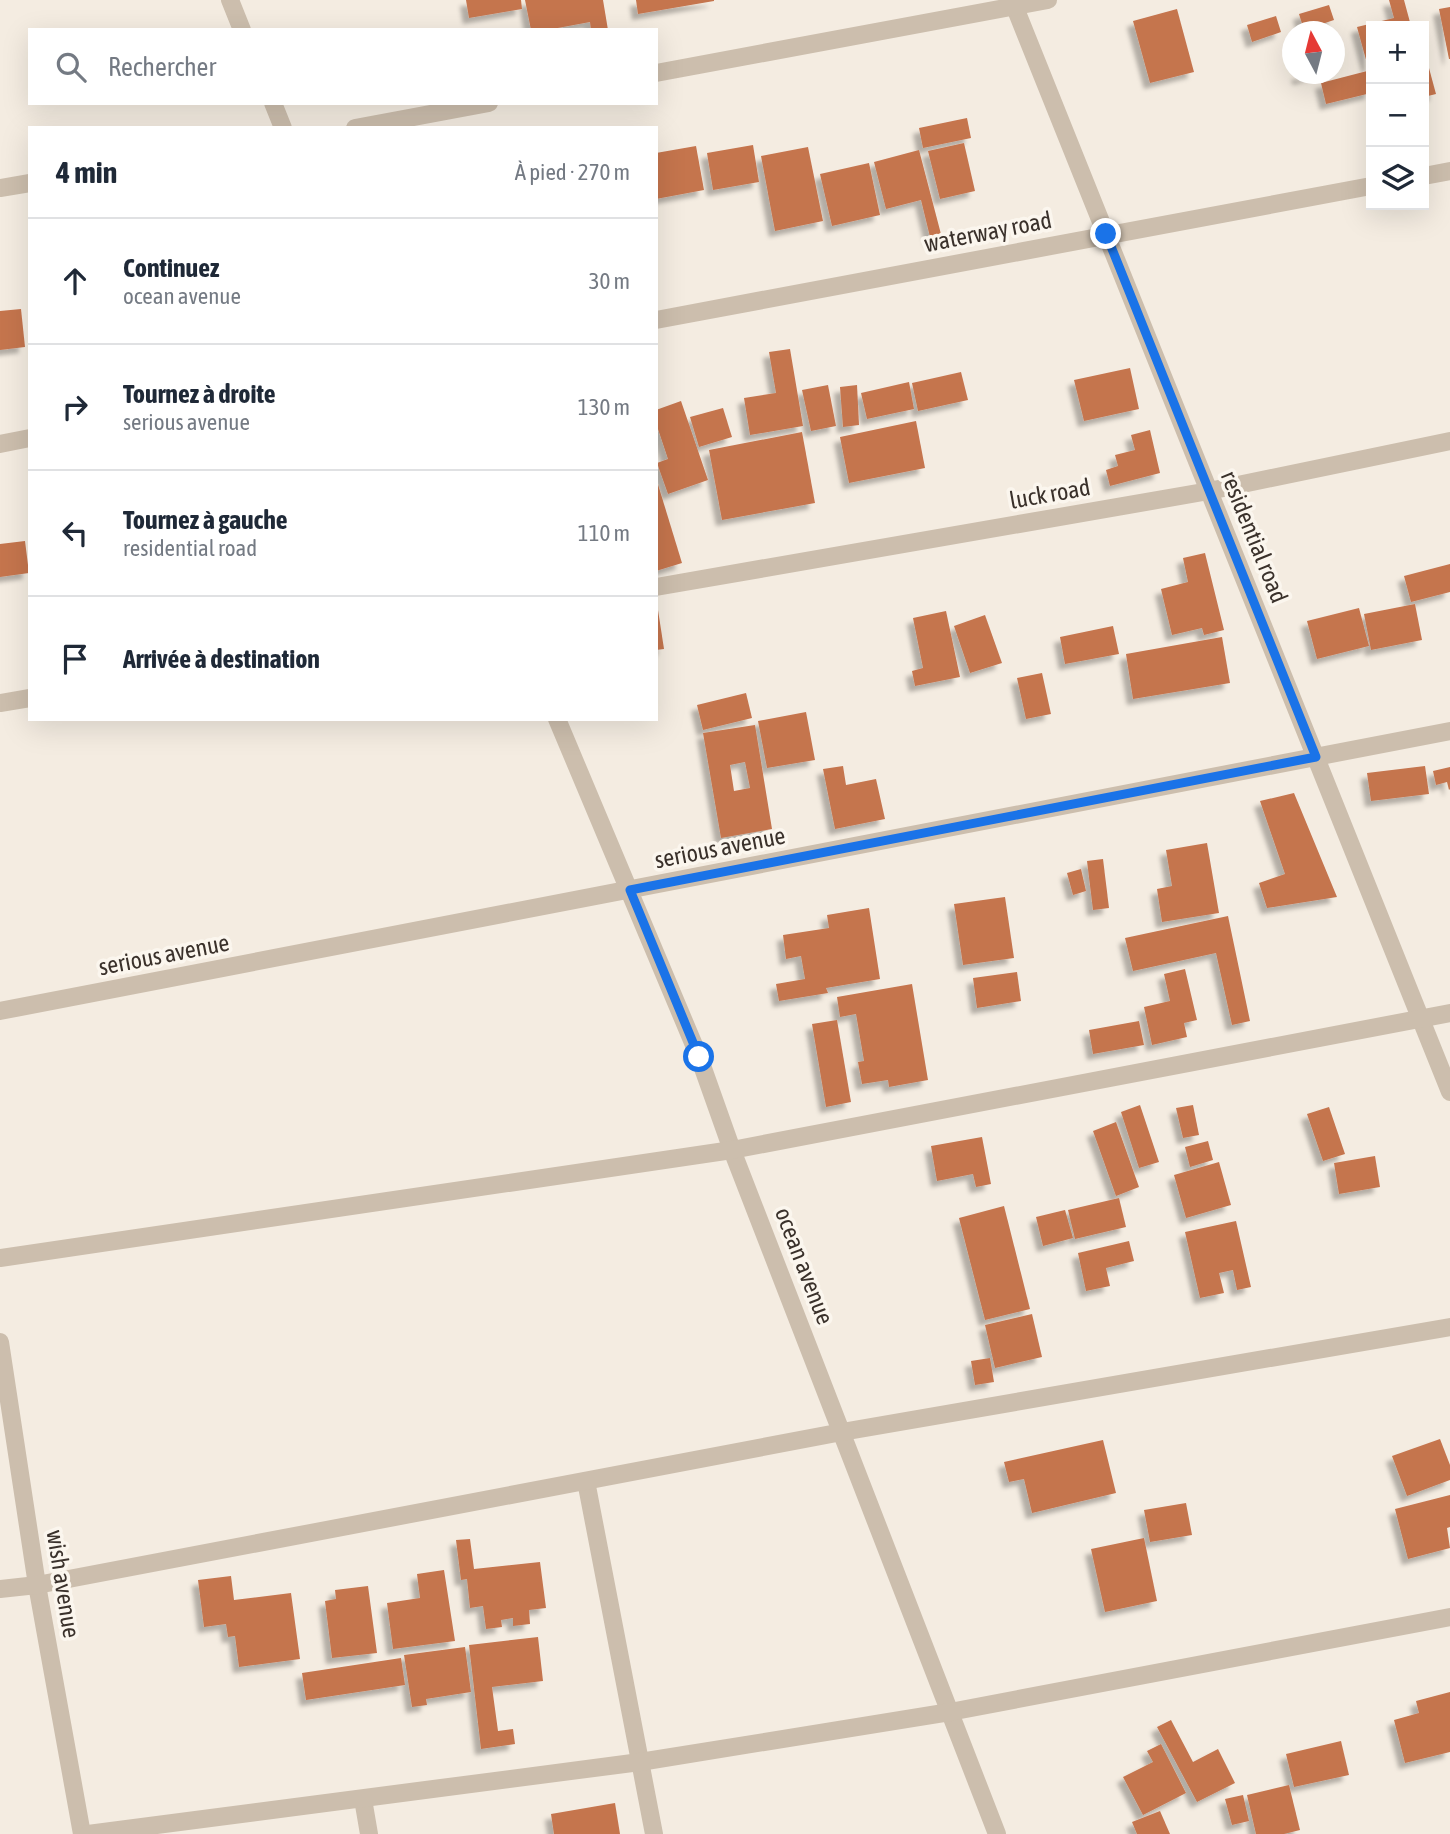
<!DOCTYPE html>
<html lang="fr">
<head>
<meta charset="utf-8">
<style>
	body { margin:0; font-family:"Asap Condensed",sans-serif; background:#f2f2f3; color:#1f2937 }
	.controls { position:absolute; right:21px; top:21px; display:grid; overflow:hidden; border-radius:0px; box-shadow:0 7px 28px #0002 }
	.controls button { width:63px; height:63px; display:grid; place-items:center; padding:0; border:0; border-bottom:2px solid #e0e1e3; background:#fff; color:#1f2937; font:35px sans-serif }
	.compass { position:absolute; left:1282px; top:21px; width:63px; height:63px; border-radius:50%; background:#fff; box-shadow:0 7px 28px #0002; rotate:353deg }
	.stop { position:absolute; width:21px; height:21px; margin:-16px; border:5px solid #1a73e8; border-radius:50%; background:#fff }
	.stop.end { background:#1a73e8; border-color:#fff; box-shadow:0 2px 7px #0008 }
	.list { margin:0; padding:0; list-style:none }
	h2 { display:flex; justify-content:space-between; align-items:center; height:91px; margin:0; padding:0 28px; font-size:30px }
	h2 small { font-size:23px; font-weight:400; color:#747a83 }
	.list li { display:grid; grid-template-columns:46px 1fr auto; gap:21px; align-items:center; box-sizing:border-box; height:126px; padding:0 28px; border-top:2px solid #e0e1e3 }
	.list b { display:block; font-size:26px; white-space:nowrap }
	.list p { margin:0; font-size:23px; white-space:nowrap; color:#747a83 }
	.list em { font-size:23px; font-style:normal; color:#747a83 }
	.icon { flex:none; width:38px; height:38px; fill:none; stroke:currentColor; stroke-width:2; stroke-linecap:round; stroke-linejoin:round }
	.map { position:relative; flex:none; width:1450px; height:1834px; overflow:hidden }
	.search { position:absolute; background:#fff; box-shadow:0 7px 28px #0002; left:28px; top:28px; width:630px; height:77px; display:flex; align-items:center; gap:18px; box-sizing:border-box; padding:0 24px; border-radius:0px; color:#747a83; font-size:26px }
	.panel { position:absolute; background:#fff; box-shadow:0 7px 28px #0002; left:28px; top:126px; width:630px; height:595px; border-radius:0px }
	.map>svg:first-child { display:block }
	.building { fill:#c5744e; fill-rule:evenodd; filter:url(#shadow) }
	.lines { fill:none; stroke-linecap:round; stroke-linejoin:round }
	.minor { stroke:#ccbead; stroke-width:18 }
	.route { stroke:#1a73e8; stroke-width:9 }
	.labels { text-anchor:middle; stroke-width:7; stroke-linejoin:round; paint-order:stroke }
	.street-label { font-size:24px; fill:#3a312b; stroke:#fbf6ee }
</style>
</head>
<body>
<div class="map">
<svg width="1450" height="1834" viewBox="0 0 1450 1834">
	<defs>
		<filter id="shadow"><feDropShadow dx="-6" dy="6" stdDeviation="2" flood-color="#0004"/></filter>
	</defs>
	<rect width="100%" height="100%" fill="#f4ece1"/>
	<!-- building -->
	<g class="building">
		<polygon points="466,0 521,0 522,9 469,18"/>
		<polygon points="525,0 603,0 608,30 591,30 590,22 547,30 531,30"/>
		<polygon points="636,0 714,0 714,1 638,14"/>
		<polygon points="1389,0 1404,0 1411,26 1371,26 1371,66 1368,67 1357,27 1394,18"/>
		<polygon points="1329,5 1334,20 1304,30 1299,14"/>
		<polygon points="1450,7 1450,59 1449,59 1439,9"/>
		<polygon points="1177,9 1194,72 1150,83 1133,21"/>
		<polygon points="1276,16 1281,32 1252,42 1247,25"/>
		<polygon points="1424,57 1426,57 1436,94 1424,97"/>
		<polygon points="1371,70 1371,93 1326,104 1321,83"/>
		<polygon points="1297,74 1315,74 1299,79"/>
		<polygon points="967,118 971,138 923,148 919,128"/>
		<polygon points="964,143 975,191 940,199 928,151"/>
		<polygon points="753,145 759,182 713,190 707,153"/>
		<polygon points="696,146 704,190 656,199 656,153"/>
		<polygon points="808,147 823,221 775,231 761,156"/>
		<polygon points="919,150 942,238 931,241 921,200 886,209 874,162"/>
		<polygon points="869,163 880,215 832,226 820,174"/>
		<polygon points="21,309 25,347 0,350 0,311"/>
		<polygon points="790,349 803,426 750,435 744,398 776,393 769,352"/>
		<polygon points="1130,368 1139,409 1084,421 1074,380"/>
		<polygon points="961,372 968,400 918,411 912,383"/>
		<polygon points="909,382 914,409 867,419 861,393"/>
		<polygon points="828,385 836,426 811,431 802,390"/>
		<polygon points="857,385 859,425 843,427 840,387"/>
		<polygon points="681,401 708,480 668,494 657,463 668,459 656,423 656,410"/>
		<polygon points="723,408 732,437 699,447 690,417"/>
		<polygon points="916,421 925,468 849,483 840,437"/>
		<polygon points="1150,430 1160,473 1110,486 1106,470 1118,466 1115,455 1135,450 1131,435"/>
		<polygon points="802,432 815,503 722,520 709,450"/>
		<polygon points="656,478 682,563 656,571"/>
		<polygon points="25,541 29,573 0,577 0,544"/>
		<polygon points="1205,553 1224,630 1204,635 1202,628 1172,635 1161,589 1188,582 1183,558"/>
		<polygon points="1450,564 1450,592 1411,602 1404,576"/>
		<polygon points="1415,604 1422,640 1371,650 1364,614"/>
		<polygon points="1359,608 1369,646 1317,659 1307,621"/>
		<polygon points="658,610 664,649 656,650 656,611"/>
		<polygon points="946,611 960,677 915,686 912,671 923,668 913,618"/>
		<polygon points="985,615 1002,663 970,673 954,626"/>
		<polygon points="1113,626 1119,654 1065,664 1060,637"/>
		<polygon points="1222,637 1230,683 1133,699 1126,654"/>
		<polygon points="1042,673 1051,714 1026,719 1017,678"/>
		<polygon points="746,693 752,718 703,730 697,705"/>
		<polygon points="806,712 815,760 767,768 758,721"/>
		<path d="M755,725L772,829L721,838L703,733ZM745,762L750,788L734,791L730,765Z"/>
		<polygon points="843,766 846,785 876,779 885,819 835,829 823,769"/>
		<polygon points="1425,766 1429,794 1371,801 1367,773"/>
		<polygon points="1450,767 1450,789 1449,790 1447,782 1436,785 1433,771"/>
		<polygon points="1294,793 1337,897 1267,908 1259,883 1285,874 1260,801"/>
		<polygon points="1207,843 1219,913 1162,922 1157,889 1172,886 1166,850"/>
		<polygon points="1103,859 1109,908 1093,910 1087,861"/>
		<polygon points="1081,869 1086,891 1073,895 1067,873"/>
		<polygon points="1005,897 1014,958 963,965 954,904"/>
		<polygon points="869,908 880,979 826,988 828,993 779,1001 776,984 805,979 801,956 786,959 783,935 829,928 827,915"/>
		<polygon points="1228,916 1250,1021 1232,1025 1216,953 1133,971 1125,938"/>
		<polygon points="1185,969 1197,1020 1184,1023 1187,1037 1152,1045 1144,1007 1170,1001 1164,974"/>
		<polygon points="1017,972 1021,1001 977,1008 973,978"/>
		<polygon points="912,984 928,1080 889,1087 888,1080 862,1084 858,1062 864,1061 856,1014 840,1017 837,997"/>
		<polygon points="837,1020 851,1102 826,1107 812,1024"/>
		<polygon points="1139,1021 1144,1045 1093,1054 1089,1030"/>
		<polygon points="1140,1105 1159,1162 1139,1168 1121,1112"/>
		<polygon points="1193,1105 1199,1135 1183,1138 1176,1108"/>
		<polygon points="1329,1107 1345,1154 1323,1161 1307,1114"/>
		<polygon points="1116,1122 1139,1187 1116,1196 1093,1131"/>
		<polygon points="982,1137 991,1184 976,1187 973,1174 937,1181 931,1146"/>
		<polygon points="1208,1141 1213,1160 1190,1167 1185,1147"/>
		<polygon points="1375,1156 1380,1187 1339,1194 1334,1163"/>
		<polygon points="1219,1162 1231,1205 1186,1218 1174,1175"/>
		<polygon points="1119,1198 1126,1227 1075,1239 1068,1210"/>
		<polygon points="1004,1206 1030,1309 985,1320 959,1218"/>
		<polygon points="1065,1210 1073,1238 1043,1246 1036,1217"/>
		<polygon points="1236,1221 1251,1287 1237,1290 1233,1270 1219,1273 1224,1293 1200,1298 1185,1232"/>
		<polygon points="1129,1241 1134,1261 1106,1268 1110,1286 1086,1291 1078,1253"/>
		<polygon points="1032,1314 1042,1357 995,1368 985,1325"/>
		<polygon points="990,1358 994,1382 975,1385 971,1361"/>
		<polygon points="1440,1439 1450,1465 1450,1480 1407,1496 1392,1456"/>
		<polygon points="1103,1440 1116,1493 1032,1513 1024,1479 1009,1482 1004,1462"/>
		<polygon points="1450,1495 1450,1527 1447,1528 1450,1548 1408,1559 1395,1509"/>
		<polygon points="1186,1503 1192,1535 1150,1542 1144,1510"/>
		<polygon points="1144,1538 1157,1601 1105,1612 1091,1549"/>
		<polygon points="470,1539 474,1569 540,1562 546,1608 529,1610 530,1624 513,1626 513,1618 501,1620 502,1627 486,1629 483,1606 470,1608 467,1579 461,1580 456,1540"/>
		<polygon points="444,1570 455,1641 393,1649 387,1603 420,1598 417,1574"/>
		<polygon points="231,1576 234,1600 291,1593 300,1659 239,1667 235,1636 228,1637 226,1624 204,1627 198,1580"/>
		<polygon points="368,1586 377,1653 332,1658 325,1601 336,1599 335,1590"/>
		<polygon points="538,1637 543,1681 492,1687 498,1731 513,1729 515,1744 481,1749 469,1645"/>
		<polygon points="465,1647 471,1692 426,1699 427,1705 412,1707 404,1655"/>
		<polygon points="401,1658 405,1685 306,1700 302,1673"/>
		<polygon points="1450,1692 1450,1752 1405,1763 1394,1720 1419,1713 1416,1701"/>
		<polygon points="1171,1720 1193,1762 1218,1749 1235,1783 1197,1802 1157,1727"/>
		<polygon points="1341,1741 1349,1775 1294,1787 1286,1754"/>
		<polygon points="1161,1744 1186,1793 1143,1815 1123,1777 1153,1762 1147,1751"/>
		<polygon points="1289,1785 1300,1830 1284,1834 1256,1834 1247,1795"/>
		<polygon points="1243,1795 1249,1821 1232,1825 1225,1799"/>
		<polygon points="615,1803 620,1834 554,1834 551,1814"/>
		<polygon points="1160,1811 1170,1834 1137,1834 1132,1822"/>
	</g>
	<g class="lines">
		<!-- minor -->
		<g class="minor">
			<polyline points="230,0 242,30"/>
			<polyline points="1012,0 1450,1092"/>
			<polyline points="656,73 1048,0"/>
			<polyline points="273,103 283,128"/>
			<polyline points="355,128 489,103"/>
			<polyline points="1424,176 1450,171"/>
			<polyline points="0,188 30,183"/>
			<polyline points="656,320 1371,186"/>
			<polyline points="0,444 30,438"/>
			<polyline points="656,587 1209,491 1450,441"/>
			<polyline points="0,703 30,698"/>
			<polyline points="557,719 699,1057 732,1150 997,1834"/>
			<polyline points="0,1011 1450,731"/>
			<polyline points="0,1258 732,1150 1450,1013"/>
			<polyline points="0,1342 37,1585 82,1834"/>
			<polyline points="586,1481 654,1834"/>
			<polyline points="0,1589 37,1585 842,1432 1450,1327"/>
			<polyline points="363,1799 369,1834"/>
			<polyline points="88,1834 640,1762 950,1712 1450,1617"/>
		</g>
	</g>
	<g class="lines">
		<!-- route -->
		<polyline class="route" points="699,1057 630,890 1316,757 1106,234"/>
	</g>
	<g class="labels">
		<!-- street labels -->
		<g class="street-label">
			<text transform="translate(988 232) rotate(-11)" y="8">waterway road</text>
			<text transform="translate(1050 494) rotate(-10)" y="8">luck road</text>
			<text transform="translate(1254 537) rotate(68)" y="8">residential road</text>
			<text transform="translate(720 848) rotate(-11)" y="8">serious avenue</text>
			<text transform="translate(164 955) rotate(-11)" y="8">serious avenue</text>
			<text transform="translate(804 1266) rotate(69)" y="8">ocean avenue</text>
			<text transform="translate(63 1584) rotate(81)" y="8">wish avenue</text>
		</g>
	</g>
</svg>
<div class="controls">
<button>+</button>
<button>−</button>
<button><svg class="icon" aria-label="layers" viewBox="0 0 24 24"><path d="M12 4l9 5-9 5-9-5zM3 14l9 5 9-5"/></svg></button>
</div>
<svg class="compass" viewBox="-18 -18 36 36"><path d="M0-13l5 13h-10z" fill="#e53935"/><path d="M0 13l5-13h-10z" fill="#747a83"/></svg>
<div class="stop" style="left:699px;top:1057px"></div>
<div class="stop end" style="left:1106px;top:234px"></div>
<div class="search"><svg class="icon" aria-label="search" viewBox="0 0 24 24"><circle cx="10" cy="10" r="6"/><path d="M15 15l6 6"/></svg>Rechercher</div>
<section class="panel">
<h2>4 min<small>À pied · 270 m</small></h2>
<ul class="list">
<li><svg class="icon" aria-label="ahead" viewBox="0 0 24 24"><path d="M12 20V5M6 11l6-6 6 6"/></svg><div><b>Continuez</b><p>ocean avenue</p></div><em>30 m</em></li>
<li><svg class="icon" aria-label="right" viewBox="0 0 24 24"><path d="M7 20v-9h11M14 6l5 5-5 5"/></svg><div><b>Tournez à droite</b><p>serious avenue</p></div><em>130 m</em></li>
<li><svg class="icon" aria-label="left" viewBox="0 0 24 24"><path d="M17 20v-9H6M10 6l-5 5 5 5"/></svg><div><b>Tournez à gauche</b><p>residential road</p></div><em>110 m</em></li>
<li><svg class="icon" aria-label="arrive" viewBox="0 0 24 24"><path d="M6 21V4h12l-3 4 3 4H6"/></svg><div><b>Arrivée à destination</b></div></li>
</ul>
</section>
</div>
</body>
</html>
